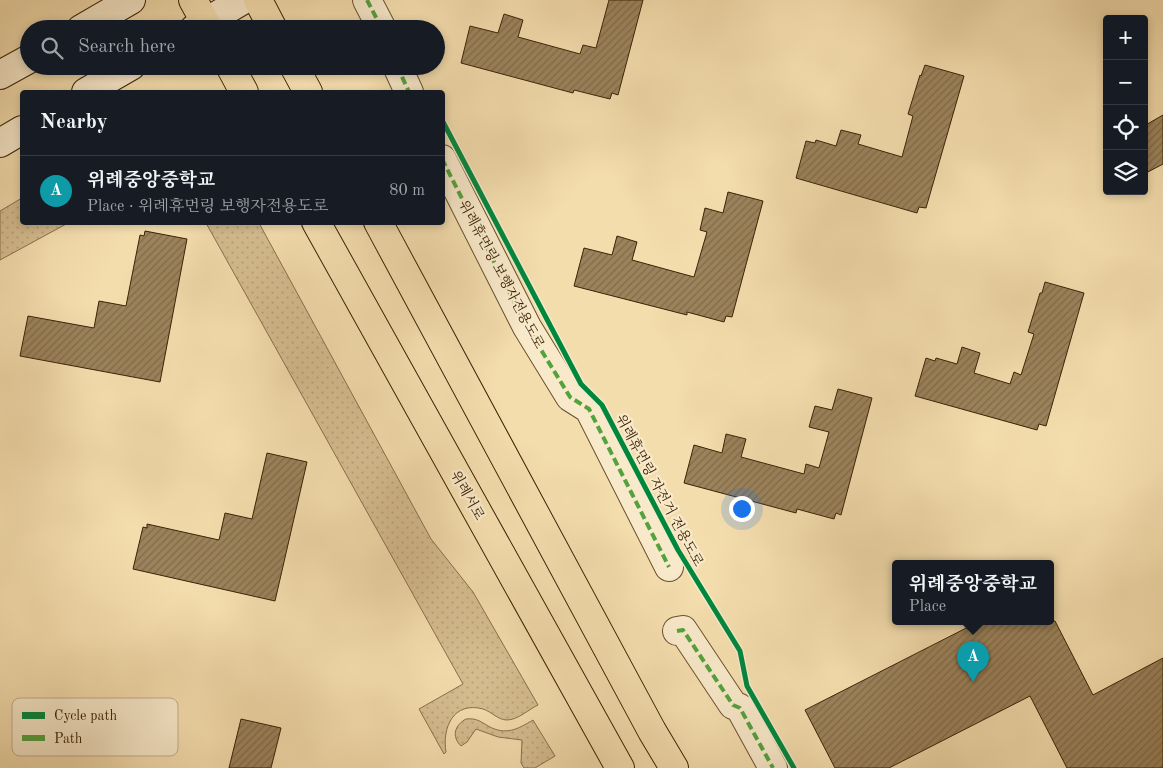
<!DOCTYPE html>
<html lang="en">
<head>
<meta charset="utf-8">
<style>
	body { margin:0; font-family:"Old Standard TT","Noto Serif KR",serif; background:#20242c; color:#f1f3f6 }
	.controls { position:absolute; right:15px; top:15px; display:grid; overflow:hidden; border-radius:5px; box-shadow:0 2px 8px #0003 }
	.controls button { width:45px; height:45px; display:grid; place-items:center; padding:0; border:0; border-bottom:1px solid #363941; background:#171b24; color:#f1f3f6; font:25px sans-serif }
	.you { position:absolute; left:741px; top:508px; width:18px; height:18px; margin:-12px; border:4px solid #fff; border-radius:50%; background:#1a73e8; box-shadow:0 0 0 8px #1a73e833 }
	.badge { display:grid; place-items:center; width:32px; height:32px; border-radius:50%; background:#b45309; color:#fff; font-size:16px; font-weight:700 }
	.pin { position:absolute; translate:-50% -41px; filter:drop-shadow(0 1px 2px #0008) }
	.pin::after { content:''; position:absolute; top:26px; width:18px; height:15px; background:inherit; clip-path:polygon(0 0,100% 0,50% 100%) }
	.popup { position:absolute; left:892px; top:560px; width:162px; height:65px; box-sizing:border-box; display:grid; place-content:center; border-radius:5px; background:#171b24; filter:drop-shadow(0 1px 4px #0005); font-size:16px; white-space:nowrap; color:#9ea1a6 }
	.popup b { font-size:19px; color:#f1f3f6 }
	.popup::after { content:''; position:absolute; left:50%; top:100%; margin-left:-10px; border:10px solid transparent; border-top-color:#171b24 }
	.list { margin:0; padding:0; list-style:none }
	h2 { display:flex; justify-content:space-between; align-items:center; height:65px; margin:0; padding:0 20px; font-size:21px }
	h2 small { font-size:16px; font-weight:400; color:#9ea1a6 }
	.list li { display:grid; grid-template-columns:32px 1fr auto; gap:15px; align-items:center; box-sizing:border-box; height:70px; padding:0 20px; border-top:1px solid #363941 }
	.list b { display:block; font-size:19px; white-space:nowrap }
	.list p { margin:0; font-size:16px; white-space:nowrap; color:#9ea1a6 }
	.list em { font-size:16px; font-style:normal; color:#9ea1a6 }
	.icon { flex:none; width:28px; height:28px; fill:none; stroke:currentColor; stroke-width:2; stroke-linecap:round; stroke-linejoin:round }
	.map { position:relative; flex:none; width:1163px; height:768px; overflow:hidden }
	.search { position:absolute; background:#171b24; box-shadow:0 2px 8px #0003; left:20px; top:20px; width:425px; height:55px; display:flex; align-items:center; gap:12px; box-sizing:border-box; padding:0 18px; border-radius:28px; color:#9ea1a6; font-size:19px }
	.panel { position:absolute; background:#171b24; box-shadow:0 2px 8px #0003; left:20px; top:90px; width:425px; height:135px; border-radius:5px }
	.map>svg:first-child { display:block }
	.grass { fill:url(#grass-dots); stroke:#88704a }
	.building { fill:url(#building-hatch); stroke:#3b2205 }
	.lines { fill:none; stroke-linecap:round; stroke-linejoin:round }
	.street-casing { stroke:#69512f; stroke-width:30 }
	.secondary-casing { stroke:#3b2205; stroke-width:30 }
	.primary-casing { stroke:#3b2205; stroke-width:30 }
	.street { stroke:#f8e9ca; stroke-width:28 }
	.secondary { stroke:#f8e9ca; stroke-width:28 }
	.primary { stroke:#f4ddad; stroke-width:28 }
	.quiet { stroke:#54a23d; stroke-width:4; stroke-dasharray:8 4; stroke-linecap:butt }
	.cycleway-casing { stroke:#f8e9ca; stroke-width:8 }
	.cycleway { stroke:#00873e; stroke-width:5 }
	.labels { text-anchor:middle; stroke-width:4.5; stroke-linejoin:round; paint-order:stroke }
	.street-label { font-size:14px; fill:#3b2205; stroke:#f8e9ca }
	.key { fill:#f8e9ca; stroke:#bfad8f; stroke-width:1 }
	.key-label { font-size:14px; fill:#3b2205 }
</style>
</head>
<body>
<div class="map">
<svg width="1163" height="768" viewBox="0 0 1163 768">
	<defs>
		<pattern id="grass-dots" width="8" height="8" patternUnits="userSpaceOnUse" patternTransform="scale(1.25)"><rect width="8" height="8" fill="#d5bd90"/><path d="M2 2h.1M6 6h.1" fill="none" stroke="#b8a27b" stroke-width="1.8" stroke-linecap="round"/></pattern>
		<pattern id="building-hatch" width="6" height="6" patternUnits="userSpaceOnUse" patternTransform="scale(1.25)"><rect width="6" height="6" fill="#9b835c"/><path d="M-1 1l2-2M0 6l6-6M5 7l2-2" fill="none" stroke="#806b4a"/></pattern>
	</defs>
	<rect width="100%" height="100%" fill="#f4ddad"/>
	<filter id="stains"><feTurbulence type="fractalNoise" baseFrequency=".004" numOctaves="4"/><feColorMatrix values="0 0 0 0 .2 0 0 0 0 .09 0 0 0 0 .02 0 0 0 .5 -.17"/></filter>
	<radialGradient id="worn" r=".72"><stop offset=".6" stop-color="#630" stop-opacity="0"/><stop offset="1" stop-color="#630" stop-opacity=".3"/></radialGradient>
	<!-- grass -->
	<g class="grass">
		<polygon points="22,198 22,222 68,223 0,260 0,211"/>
		<path d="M206,223H259L431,539L473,592L538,705C529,709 518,720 507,720C498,720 492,712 483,709C453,701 442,728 446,752L444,754L419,709L463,684Z"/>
		<path d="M466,719C476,718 480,721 488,726C506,736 518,729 533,720L555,756L535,768H524L521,763L522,740L498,737L476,729L467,742L461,746C451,736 455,725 466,719Z"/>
	</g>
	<!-- building -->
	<g class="building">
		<polygon points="609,0 643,0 618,95 612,93 610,99 574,90 573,93 461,63 470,26 498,33 504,14 523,20 518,37 580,54 583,45 596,48"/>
		<polygon points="925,65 964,76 926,208 919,207 917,213 796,178 806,141 815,143 816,140 836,146 841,130 861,135 858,144 902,157 913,116 908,114 920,75 921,76"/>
		<polygon points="1163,115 1163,164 1144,174 1144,126"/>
		<polygon points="728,192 763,201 732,317 726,316 724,322 687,312 687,315 574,286 584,248 612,255 617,236 637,242 632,260 694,277 707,232 700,230 705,208 723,213"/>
		<polygon points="145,231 187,239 160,382 20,356 28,316 94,328 99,301 126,306 140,235 144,236"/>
		<polygon points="1045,282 1084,293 1046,426 1039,424 1037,430 915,396 926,358 935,361 936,358 957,364 962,347 980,353 974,373 1010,384 1014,372 1021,375 1034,334 1028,332 1040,293 1042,293"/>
		<polygon points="838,389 872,398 841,515 836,513 834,519 797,509 796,513 684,483 694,445 722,453 726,434 746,439 741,457 804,474 806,464 819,468 829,432 809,427 815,406 832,410"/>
		<polygon points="267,453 307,462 275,601 133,569 143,527 147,528 147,524 219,540 225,513 252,519"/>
		<polygon points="980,621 1055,621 1093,695 1163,658 1163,768 1067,768 1030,696 889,768 835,768 805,710"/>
		<polygon points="241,719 281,728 271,768 229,768"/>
	</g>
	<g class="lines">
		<!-- street casing -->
		<g class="street-casing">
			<g id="street">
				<polyline points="367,0 382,29"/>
				<polyline points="397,66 409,92"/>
				<polyline points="442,159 527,327 570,397 589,409 669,567"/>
				<polyline points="677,631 683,630 733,705 740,708 773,768"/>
			</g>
		</g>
		<!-- secondary casing -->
		<g class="secondary-casing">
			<g id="secondary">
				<polyline points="81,29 131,0"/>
				<polyline points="194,29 243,0"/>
				<polyline points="0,75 29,59"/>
				<polyline points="86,92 131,66"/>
				<polyline points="0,143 22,130"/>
			</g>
		</g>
		<!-- primary casing -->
		<g class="primary-casing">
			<g id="primary">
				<polyline points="193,0 209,29"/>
				<polyline points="258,0 273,29"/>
				<polyline points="230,66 244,92"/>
				<polyline points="294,66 308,92"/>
				<polyline points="316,222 620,768"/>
				<polyline points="378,222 652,731 674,768"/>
			</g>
		</g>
		<!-- street -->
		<use href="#street" class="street"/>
		<!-- secondary -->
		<use href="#secondary" class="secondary"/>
		<!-- primary -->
		<use href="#primary" class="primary"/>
		<!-- quiet -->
		<g class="quiet">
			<polyline points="367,0 382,29"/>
			<polyline points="397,66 409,92"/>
			<polyline points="442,159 527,327 570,397 589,409 669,567"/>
			<polyline points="677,631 683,630 733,705 740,708 773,768"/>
		</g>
		<!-- cycleway casing -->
		<g class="cycleway-casing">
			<polyline id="cycleway" points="442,120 581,384 602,405 678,550 740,651 747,686 794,768"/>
		</g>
		<!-- cycleway -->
		<use href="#cycleway" class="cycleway"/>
	</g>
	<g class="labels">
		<!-- street labels -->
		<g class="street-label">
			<text transform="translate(502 274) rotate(62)" y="5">위례휴먼링 보행자전용도로</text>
			<text transform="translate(660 490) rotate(62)" y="5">위례휴먼링 자전거 전용도로</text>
			<text transform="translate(468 495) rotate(61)" y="5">위례서로</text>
		</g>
	</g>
	<!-- legend -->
	<rect x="12" y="698" width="166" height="58" rx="8" class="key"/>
	<rect x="22" y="712" width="23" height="7" fill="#00873e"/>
	<rect x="22" y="735" width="23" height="6" fill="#54a23d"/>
	<g class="key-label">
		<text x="54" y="720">Cycle path</text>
		<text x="54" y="743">Path</text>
	</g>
	<rect width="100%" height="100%" filter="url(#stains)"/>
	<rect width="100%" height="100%" fill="url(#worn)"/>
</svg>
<div class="controls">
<button>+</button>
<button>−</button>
<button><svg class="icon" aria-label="locate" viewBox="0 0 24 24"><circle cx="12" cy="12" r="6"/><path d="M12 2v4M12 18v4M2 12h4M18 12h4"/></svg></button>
<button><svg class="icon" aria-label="layers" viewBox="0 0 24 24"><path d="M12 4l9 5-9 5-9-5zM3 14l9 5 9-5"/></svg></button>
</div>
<div class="you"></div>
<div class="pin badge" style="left:973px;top:682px;background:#0f9aa8">A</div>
<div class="popup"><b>위례중앙중학교</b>Place</div>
<div class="search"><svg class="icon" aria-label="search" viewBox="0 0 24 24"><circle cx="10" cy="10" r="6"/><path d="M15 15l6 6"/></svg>Search here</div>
<section class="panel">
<h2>Nearby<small></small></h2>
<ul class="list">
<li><span class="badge" style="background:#0f9aa8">A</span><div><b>위례중앙중학교</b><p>Place · 위례휴먼링 보행자전용도로</p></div><em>80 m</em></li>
</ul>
</section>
</div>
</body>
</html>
